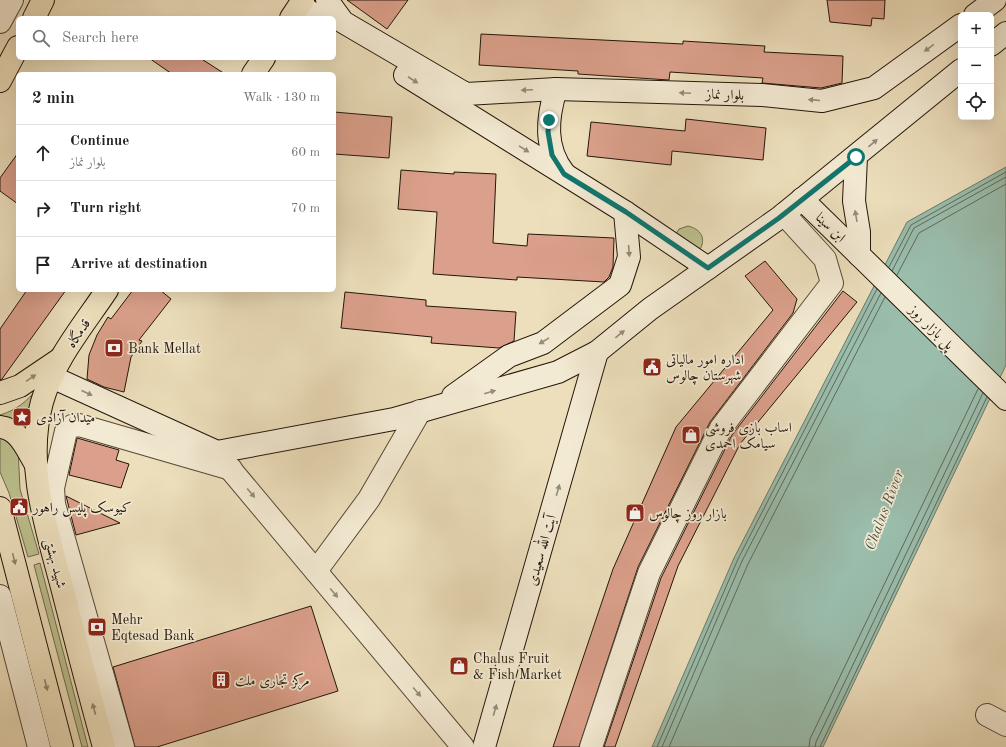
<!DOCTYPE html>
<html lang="en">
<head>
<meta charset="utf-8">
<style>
	body { margin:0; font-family:"Old Standard TT",Amiri,serif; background:#f2f2f2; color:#222 }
	.controls { position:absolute; right:12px; top:12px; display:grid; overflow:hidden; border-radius:6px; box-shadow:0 4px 16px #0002 }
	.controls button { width:36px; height:36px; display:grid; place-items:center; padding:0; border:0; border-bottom:1px solid #e0e0e0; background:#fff; color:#222; font:20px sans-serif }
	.stop { position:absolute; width:12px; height:12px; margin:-9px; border:3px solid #0f766e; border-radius:50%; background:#fff }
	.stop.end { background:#0f766e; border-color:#fff; box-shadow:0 1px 4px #0008 }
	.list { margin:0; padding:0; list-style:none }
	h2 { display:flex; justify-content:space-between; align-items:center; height:52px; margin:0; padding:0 16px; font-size:17px }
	h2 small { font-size:13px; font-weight:400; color:#767676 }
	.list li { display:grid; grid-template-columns:26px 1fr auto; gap:12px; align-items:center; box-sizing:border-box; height:56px; padding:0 16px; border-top:1px solid #e0e0e0 }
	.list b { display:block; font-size:15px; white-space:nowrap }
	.list p { margin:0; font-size:13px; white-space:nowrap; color:#767676 }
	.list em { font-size:13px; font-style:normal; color:#767676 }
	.icon { flex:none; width:22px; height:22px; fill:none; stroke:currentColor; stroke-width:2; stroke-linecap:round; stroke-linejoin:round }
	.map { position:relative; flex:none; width:1006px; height:747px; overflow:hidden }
	.search { position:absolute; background:#fff; box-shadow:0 4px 16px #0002; left:16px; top:16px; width:320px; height:44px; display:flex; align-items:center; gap:10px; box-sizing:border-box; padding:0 14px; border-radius:6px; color:#767676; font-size:15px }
	.panel { position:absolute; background:#fff; box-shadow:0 4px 16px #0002; left:16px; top:72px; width:320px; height:220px; border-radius:6px }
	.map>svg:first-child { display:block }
	.green { fill:#bcc18e; stroke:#706c4c }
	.water { fill:#9abdac; stroke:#6a7a6b }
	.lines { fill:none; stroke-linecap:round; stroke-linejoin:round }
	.shore { stroke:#5e6a5b; stroke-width:1 }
	.building { fill:#dba08b; stroke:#23160a }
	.street-casing { stroke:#564836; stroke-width:24 }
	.secondary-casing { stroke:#23160a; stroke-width:24 }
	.primary-casing { stroke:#23160a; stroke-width:24 }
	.street { stroke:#f3ead3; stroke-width:22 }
	.secondary { stroke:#f3ead3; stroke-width:22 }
	.primary { stroke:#eddfbc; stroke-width:22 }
	.oneway { fill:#958b79 }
	.oneway2 { fill:#92856c }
	.route { stroke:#0f766e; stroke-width:5 }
	.labels { text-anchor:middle; stroke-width:3.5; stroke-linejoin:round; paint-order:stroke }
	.street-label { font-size:14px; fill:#23160a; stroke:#f3ead3 }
	.poi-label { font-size:14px; fill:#23160a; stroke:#f3ead3; text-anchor:start }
	.water-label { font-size:15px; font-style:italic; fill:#4d5043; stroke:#f3ead3 }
</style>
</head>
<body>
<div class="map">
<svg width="1006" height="747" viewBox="0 0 1006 747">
	<rect width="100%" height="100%" fill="#eddfbc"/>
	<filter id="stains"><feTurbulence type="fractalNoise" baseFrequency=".005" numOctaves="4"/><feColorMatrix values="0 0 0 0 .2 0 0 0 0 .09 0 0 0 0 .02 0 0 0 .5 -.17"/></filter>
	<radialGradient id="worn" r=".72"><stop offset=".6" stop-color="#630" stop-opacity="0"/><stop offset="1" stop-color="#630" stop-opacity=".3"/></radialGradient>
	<!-- green -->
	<g class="green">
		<path d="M688,226C701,229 707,239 699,251L674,237L679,229Z"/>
		<path d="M38,388L24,428L0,418V415C17,410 27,401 38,388Z"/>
		<polygon points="0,435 18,448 20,489 39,554 28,557 9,493 0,472"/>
		<polygon points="40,563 88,747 82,747 34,565"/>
	</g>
	<!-- water -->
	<polygon class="water" points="1006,167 1006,365 823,747 652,747 734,558 907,222"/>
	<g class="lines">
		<!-- shore -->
		<g class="shore">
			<polyline points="889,267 911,225 1006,172"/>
			<polyline points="892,271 914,228 1006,177"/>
			<polyline points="897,275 919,233 1006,184"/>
			<polyline points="657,747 738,559 877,289"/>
			<polyline points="662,747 742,561 881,293"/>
			<polyline points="669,747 748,564 885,297"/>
			<polyline points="809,747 810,739 978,389"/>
			<polyline points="815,747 816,742 983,393"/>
			<polyline points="820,747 987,397"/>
		</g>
	</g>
	<!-- building -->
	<g class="building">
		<polygon points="347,0 408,0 387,29"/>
		<polygon points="827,0 885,0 884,19 872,18 871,26 830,22"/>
		<polygon points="481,34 683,44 683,41 765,46 764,52 843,56 842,83 821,88 762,83 763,78 670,72 669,80 578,74 578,71 479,65"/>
		<polygon points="149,58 200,58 225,74 172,74"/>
		<polygon points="334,112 392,117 389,158 334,154"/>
		<polygon points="686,119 766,128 763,160 672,151 671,165 587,156 591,122 685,131"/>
		<polygon points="18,153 18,204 0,191 0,178"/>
		<polygon points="401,170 454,174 454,172 496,174 493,243 527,246 528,234 614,238 613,267 609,277 604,282 517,277 517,280 433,274 437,212 398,209"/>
		<polygon points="765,261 797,299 793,313 710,422 638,567 579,747 553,747 613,569 676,427 773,310 745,276"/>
		<polygon points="27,290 66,290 2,379 0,380 0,329"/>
		<polygon points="133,290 160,290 171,299 139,340 142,341 131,357 124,392 104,387 87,379 89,355 97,335 108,317 111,319"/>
		<polygon points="843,291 857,302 740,444 678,566 615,747 604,747 661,578 732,435"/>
		<polygon points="345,292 426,300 426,306 516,312 514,341 499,348 431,343 432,337 341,328"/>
		<polygon points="77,438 119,450 116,460 129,464 121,488 69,475"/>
		<polygon points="66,496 120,523 76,535"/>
		<polygon points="311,606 338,691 157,747 135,747 113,667"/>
	</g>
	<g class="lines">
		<!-- street casing -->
		<g class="street-casing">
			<g id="street">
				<polyline points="0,22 12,0"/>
				<polyline points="221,458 463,747"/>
				<polyline points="316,571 369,499 420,411"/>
				<polyline points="0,596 39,747"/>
				<polyline points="987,715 1006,725"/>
				<polyline points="123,747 54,504 53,488 66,431 72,426 79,425 231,469"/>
				<polyline points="591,747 649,573 721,428 832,283 825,259 784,214"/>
			</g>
		</g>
		<!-- secondary casing -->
		<g class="secondary-casing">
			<g id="secondary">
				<polyline points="327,0 343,22 466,94 556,89 762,95 822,101 874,88 961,25"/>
				<polyline points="300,5 319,18"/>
				<polyline points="975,15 995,0"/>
				<polyline points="991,45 1006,33"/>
				<polyline points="405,75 625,212 708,268"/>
				<path d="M556,89C547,118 544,148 564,173"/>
				<polyline points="856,157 854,201 859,232 859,255"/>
				<polyline points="802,199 1006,399"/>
				<polyline points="52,377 217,452 394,419 558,372 597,352 650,309 779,218 961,70"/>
				<polyline points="453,396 509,356 543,343 620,285 629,257 625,212"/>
				<polyline points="484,747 597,352"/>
			</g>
		</g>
		<!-- primary casing -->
		<g class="primary-casing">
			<g id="primary">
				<polyline points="34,18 43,0"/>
				<polyline points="291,18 303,0"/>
				<polyline points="253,74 264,58"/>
				<polyline points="0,81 18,47"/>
				<polyline points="0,393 20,386 60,359"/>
				<path d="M0,427C19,429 26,448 35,463"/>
				<polyline points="0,508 62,747"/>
				<path d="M104,747C90,696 77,646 64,595C48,532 24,467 42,402C54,360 83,326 107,290"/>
			</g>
		</g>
		<!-- street -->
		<use href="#street" class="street"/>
		<!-- secondary -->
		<use href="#secondary" class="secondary"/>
		<!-- primary -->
		<use href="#primary" class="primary"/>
	</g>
	<!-- one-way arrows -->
	<defs><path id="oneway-solid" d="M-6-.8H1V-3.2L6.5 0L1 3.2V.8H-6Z"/></defs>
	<g class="oneway">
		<use href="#oneway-solid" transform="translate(929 48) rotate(144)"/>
		<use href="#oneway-solid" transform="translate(413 80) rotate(33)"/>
		<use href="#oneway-solid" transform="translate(527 90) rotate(178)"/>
		<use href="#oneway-solid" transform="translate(685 93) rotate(-178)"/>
		<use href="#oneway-solid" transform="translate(814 100) rotate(-175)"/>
		<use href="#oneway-solid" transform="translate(873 143) rotate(-40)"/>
		<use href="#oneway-solid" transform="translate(524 149) rotate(32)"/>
		<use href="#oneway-solid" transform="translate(856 216) rotate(-100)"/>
		<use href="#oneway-solid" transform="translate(629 251) rotate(86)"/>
		<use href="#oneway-solid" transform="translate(620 334) rotate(-39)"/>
		<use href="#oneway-solid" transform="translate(544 341) rotate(149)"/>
		<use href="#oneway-solid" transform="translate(490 392) rotate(-16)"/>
		<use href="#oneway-solid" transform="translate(87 393) rotate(25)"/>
		<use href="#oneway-solid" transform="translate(558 490) rotate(-74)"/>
		<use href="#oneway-solid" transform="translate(251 493) rotate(50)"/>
		<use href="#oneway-solid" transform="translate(334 593) rotate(50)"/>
		<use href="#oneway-solid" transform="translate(417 692) rotate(50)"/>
		<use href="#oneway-solid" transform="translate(495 710) rotate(-74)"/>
	</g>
	<g class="oneway2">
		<use href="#oneway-solid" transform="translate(31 378) rotate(-34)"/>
		<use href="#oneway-solid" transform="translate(14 559) rotate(76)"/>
		<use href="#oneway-solid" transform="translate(46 685) rotate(76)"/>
		<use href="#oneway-solid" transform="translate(94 709) rotate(-105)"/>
	</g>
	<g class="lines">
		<!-- route -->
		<polyline class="route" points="549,120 548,132 552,155 564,174 626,212 708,268 779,218 856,157"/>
	</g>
	<!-- icons -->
	<defs>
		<g id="bank-square" transform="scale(1)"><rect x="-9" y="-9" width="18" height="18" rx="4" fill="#8f2418" stroke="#f3ead3"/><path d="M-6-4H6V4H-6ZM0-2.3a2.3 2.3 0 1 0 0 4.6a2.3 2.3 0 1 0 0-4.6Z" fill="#fff"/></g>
		<g id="civic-square" transform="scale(1)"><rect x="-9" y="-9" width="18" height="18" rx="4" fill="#8f2418" stroke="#f3ead3"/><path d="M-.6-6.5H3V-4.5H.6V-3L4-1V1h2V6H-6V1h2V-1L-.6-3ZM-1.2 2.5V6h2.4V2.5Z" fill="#fff"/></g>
		<g id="sight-square" transform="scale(1)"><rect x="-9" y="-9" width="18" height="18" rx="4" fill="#8f2418" stroke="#f3ead3"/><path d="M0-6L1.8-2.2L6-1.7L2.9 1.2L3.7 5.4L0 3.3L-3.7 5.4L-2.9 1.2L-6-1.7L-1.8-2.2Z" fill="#fff"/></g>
		<g id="shop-square" transform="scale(1)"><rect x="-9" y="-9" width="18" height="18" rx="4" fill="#8f2418" stroke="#f3ead3"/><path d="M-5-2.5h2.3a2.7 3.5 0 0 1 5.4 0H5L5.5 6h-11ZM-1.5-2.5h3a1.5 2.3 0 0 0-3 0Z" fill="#fff"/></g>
		<g id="building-square" transform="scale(1)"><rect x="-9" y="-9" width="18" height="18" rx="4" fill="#8f2418" stroke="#f3ead3"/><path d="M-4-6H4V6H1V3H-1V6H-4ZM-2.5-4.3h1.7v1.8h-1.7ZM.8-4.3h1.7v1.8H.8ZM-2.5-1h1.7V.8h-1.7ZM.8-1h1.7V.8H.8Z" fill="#fff"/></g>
	</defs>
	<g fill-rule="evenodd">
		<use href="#bank-square" x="114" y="348"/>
		<use href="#civic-square" x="652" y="367"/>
		<use href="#sight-square" x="22" y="417"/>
		<use href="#shop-square" x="691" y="435"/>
		<use href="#civic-square" x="19" y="507"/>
		<use href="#shop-square" x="635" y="513"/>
		<use href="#bank-square" x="97" y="627"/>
		<use href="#shop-square" x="459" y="666"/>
		<use href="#building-square" x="221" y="680"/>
	</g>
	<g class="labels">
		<!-- street labels -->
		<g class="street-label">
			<text transform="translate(725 94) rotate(2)" y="5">بلوار نماز</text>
			<text transform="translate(831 227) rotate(44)" y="5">ابن سینا</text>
			<text transform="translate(932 327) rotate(45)" y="5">پل بازار روز</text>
			<text transform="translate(78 333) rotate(-56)" y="5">قدمگاه</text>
			<text transform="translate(541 550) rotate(-74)" y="5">آیت الله سعیدی</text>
			<text transform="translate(56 563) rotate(75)" y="5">شهید بهشتی</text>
		</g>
		<!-- poi labels -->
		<g class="poi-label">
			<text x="128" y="353">Bank Mellat</text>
			<text x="666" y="364">اداره امور مالیاتی<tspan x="666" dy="16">شهرستان چالوس</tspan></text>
			<text x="36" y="422">میدان آزادی</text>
			<text x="705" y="432">اساب بازی فروشی<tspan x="705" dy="16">سیامک احمدی</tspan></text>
			<text x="33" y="512">کیوسک پلیس راهور</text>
			<text x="649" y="518">بازار روز چالوس</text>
			<text x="111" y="624">Mehr<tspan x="111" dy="16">Eqtesad Bank</tspan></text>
			<text x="473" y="663">Chalus Fruit<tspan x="473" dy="16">&amp; Fish Market</tspan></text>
			<text x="235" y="685">مرکز تجاری ملت</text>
		</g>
		<!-- water labels -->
		<g class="water-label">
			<text transform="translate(884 510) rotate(-69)" y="5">Chalus River</text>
		</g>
	</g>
	<rect width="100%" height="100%" filter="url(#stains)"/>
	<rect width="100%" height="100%" fill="url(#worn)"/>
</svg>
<div class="controls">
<button>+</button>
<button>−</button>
<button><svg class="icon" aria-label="locate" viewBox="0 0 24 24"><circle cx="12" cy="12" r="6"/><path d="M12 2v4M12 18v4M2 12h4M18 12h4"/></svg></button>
</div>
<div class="stop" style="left:856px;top:157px"></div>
<div class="stop end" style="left:549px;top:120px"></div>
<div class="search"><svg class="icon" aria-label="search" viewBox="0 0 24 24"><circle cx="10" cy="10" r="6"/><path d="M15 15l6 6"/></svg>Search here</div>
<section class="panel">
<h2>2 min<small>Walk · 130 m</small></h2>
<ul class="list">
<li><svg class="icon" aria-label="ahead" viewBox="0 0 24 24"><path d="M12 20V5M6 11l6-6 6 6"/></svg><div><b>Continue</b><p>بلوار نماز</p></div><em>60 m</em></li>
<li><svg class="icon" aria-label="right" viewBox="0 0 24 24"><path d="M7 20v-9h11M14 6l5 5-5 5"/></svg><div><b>Turn right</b></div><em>70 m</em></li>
<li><svg class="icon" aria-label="arrive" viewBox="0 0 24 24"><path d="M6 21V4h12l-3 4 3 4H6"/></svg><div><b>Arrive at destination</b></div></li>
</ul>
</section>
</div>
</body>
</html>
